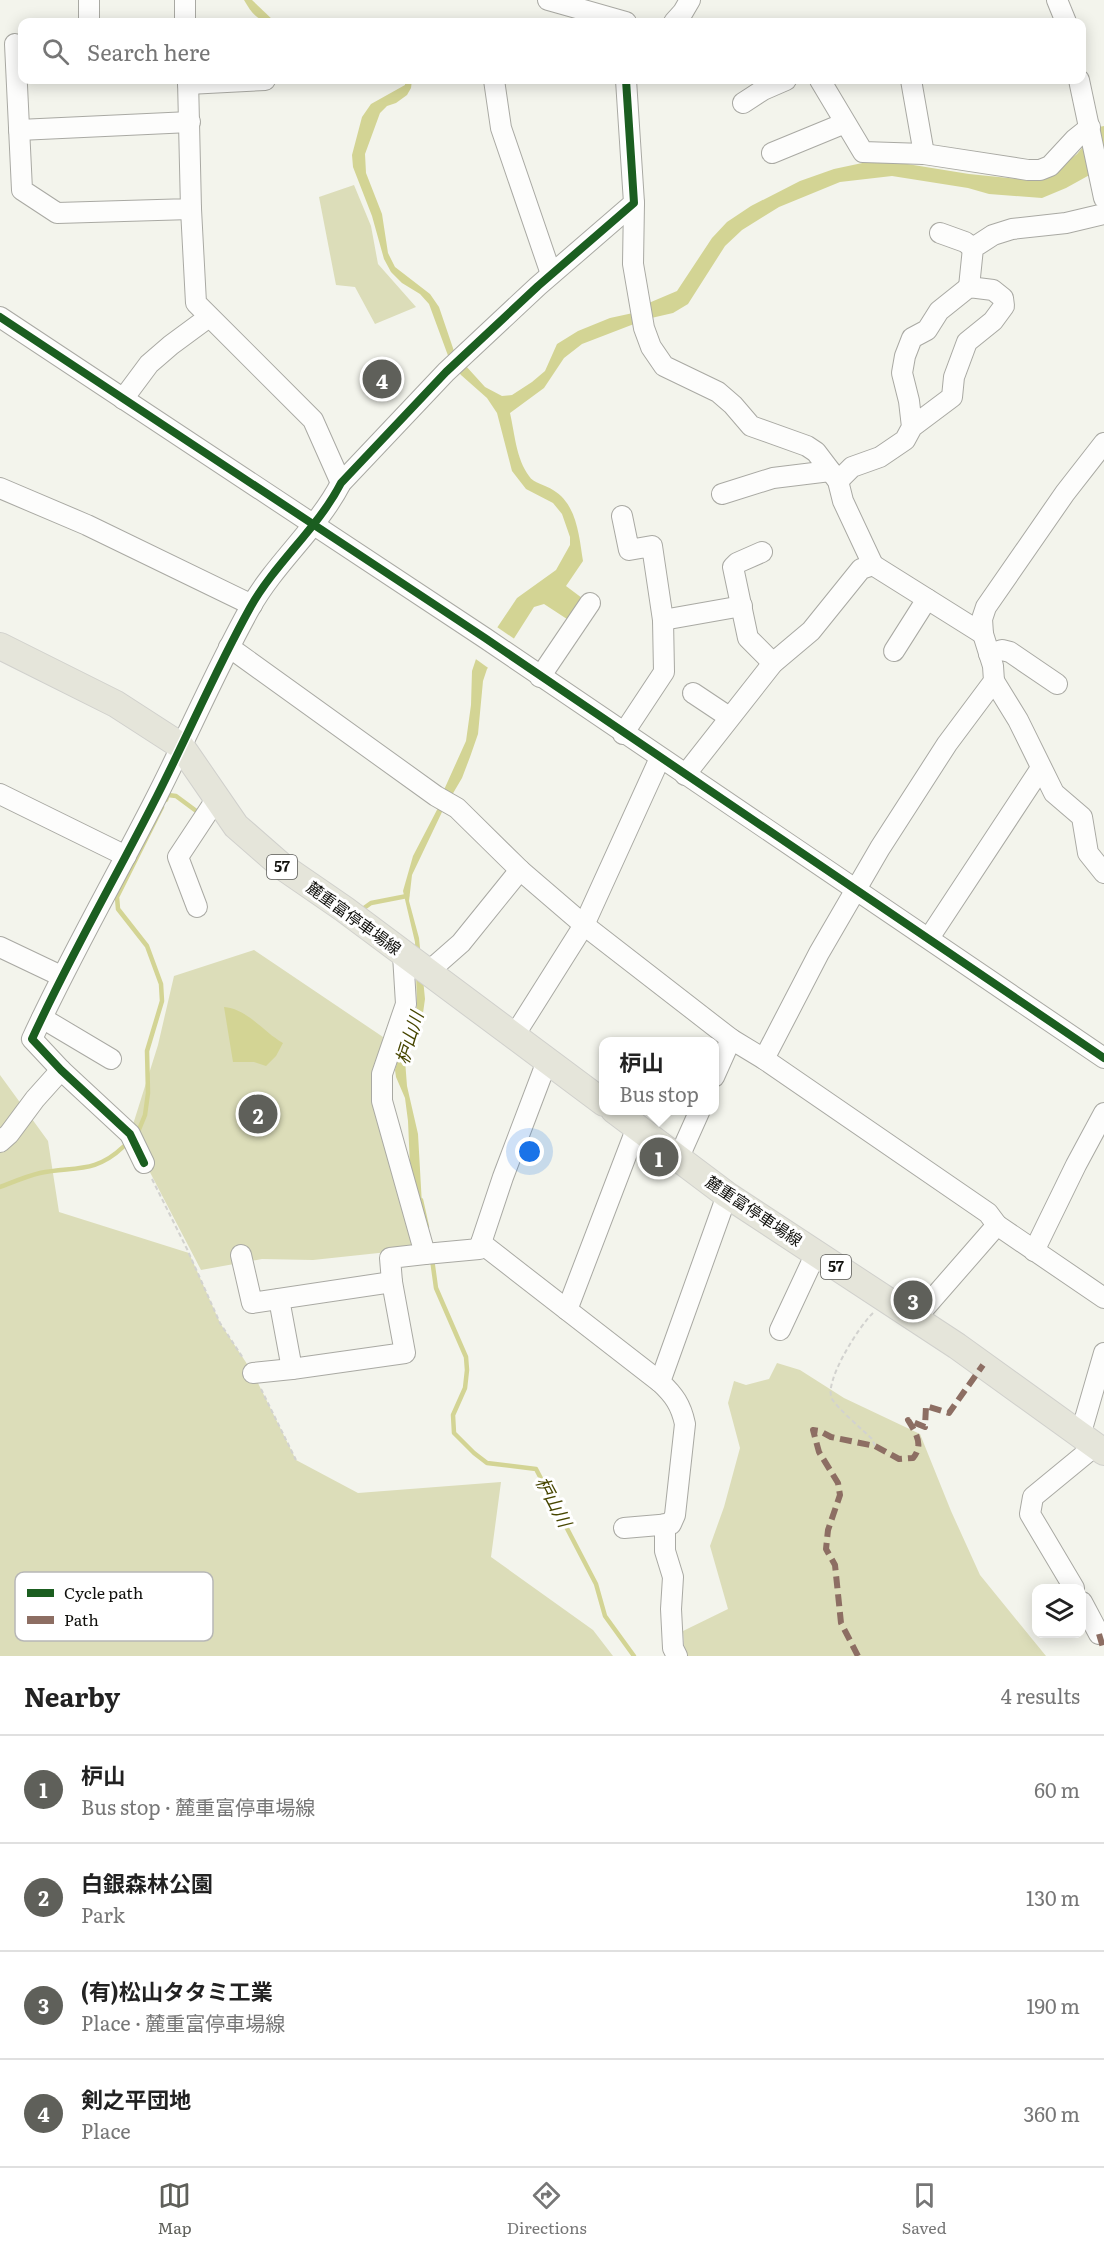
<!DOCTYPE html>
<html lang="en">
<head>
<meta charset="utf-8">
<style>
	body { margin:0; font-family:Literata,"Noto Sans JP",serif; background:#f2f2f2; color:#222 }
	.controls { position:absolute; right:18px; bottom:18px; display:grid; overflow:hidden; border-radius:12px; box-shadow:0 3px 15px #0003 }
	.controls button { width:54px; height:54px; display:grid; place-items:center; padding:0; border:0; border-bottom:2px solid #e0e0e0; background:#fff; color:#222; font:30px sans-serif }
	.you { position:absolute; left:530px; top:1152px; width:21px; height:21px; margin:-15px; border:4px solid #fff; border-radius:50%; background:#1a73e8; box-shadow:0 0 0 9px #1a73e833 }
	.badge { display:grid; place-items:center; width:39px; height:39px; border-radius:50%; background:#5f605a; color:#fff; font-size:20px; font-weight:700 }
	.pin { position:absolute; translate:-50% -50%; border:3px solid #fff; box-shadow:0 2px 6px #0006 }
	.popup { position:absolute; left:599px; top:1037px; width:120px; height:78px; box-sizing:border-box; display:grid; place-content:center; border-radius:12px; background:#fff; filter:drop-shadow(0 2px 4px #0005); font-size:20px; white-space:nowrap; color:#767676 }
	.popup b { font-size:22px; color:#222 }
	.popup::after { content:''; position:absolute; left:50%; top:100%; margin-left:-12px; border:12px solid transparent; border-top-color:#fff }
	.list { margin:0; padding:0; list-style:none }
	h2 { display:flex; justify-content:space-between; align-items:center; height:78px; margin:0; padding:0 24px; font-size:26px }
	h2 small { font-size:20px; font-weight:400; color:#767676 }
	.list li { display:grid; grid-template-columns:39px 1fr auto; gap:18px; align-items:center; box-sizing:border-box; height:108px; padding:0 24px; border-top:2px solid #e0e0e0 }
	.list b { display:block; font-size:22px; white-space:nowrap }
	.list p { margin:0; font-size:20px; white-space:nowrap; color:#767676 }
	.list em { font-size:20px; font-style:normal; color:#767676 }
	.icon { flex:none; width:33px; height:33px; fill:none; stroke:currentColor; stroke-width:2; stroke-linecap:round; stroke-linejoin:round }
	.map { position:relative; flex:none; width:1104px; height:1656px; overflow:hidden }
	.search { position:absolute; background:#fff; box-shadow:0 3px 15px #0003; left:18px; right:18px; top:18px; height:66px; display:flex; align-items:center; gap:15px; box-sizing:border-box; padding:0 21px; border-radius:12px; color:#767676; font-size:22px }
	.sheet { height:510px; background:#fff }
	nav { display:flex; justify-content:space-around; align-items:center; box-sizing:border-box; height:84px; border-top:2px solid #e0e0e0; background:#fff; font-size:16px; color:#767676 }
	nav a { display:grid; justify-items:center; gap:3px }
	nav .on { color:#5f605a }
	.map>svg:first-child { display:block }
	.green { fill:#dcddb9 }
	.water { fill:#d3d494 }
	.pier { fill:#f3f4ec }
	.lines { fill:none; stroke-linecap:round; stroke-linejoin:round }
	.stream { stroke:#d3d494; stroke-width:4.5 }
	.minor-casing { stroke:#a9a9a3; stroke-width:22 }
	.major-casing { stroke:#d0d0cc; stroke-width:28 }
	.path { stroke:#d2d2cf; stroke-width:2; stroke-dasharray:4.5 3; stroke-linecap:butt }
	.minor { stroke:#fdfdfc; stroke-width:20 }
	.major { stroke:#e5e5da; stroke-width:26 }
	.quiet { stroke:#8d6e63; stroke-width:6; stroke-dasharray:12 6; stroke-linecap:butt }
	.cycleway-casing { stroke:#fff; stroke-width:11 }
	.cycleway { stroke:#1b5e20; stroke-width:8 }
	.labels { text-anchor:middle; stroke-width:6; stroke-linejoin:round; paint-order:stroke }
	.shield { fill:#fff; stroke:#585855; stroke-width:1.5 }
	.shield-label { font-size:15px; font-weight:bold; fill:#10100c }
	.street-label { font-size:16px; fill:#10100c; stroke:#fff }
	.water-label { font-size:18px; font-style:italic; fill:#474600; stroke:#fff }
	.key { fill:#fff; stroke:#b7b7b6; stroke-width:1.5 }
	.key-label { font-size:16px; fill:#10100c }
</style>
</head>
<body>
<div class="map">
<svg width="1104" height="1656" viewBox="0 0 1104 1656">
	<rect width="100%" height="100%" fill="#f3f4ec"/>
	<!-- green -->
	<g class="green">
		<polygon points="354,185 371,226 378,264 416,307 375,324 355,287 336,285 319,197"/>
		<polygon points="254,950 383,1037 375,1093 416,1249 313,1260 262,1259 201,1270 130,1134 158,1045 174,976"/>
		<polygon points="0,1075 48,1141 59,1212 189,1253 220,1323 253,1373 296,1460 358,1493 501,1482 491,1557 593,1630 613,1656 0,1656"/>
		<polygon points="777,1363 800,1370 844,1398 920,1434 951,1511 980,1575 1046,1656 685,1656 683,1631 728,1609 710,1546 724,1507 740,1448 728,1403 734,1381 746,1385 769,1379"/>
	</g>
	<!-- water -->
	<g class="water">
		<path d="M244,0H252L275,22C259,23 252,14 244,0Z"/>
		<path d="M405,80H412L411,88L407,95L396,103L387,106L380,113L365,154L366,173L382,214L388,253L395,267L430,294L439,307L455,354L485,387L502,396L512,395L532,382L545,371L557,344L578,331L610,318L633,313L644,305L677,291L712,238L727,222L751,206L800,181L834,169L867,162L901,163L969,174L1029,180L1049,175L1077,154L1099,127L1104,126V167L1066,188L1042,198L989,194L968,188L892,176L840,182L779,207L742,230L725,246L688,304L673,313L647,319L582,344L564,358L544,388L510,413C515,435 516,458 529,476C533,483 546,485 553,490C577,504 579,536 583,561L566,586L586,601L570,621L544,604L534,607L513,640L487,669L483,681L478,734L470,757L462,778L442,812L412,875L409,901L419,938L425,999L423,1013L410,1038L405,1060L407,1086L418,1134L422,1205L410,1167L408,1121L405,1098L396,1077L395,1070L405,1035L414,1019L417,1005L415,942L403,891L413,856L439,806L443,792L466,741L471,705L472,671L476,659L517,598L556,570L570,545V537L562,514L553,503L526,489L512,471L497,413L487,398L461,375L450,361L429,304L420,294L402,283L391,272L384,259L372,216L353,167L352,155L362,117L371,104L405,85Z"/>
		<path d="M224,1007C248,1009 263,1032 283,1043L276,1056L266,1066L254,1062H233Z"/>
	</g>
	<!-- pier -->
	<polygon class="pier" points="494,625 516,640 491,670 473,657"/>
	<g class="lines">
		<!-- stream -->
		<g class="stream">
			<polyline points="166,800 168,795 176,796 199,813"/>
			<polyline points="364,908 371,903 407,896"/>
			<polyline points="138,1132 145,1115 148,1093 147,1051 162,1001 161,984 147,946 118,909 117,897 162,807"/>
			<path d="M0,1187C13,1182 27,1176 40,1173C73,1166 95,1174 123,1147"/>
			<polyline points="421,1200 427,1227"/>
			<polyline points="432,1259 436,1288 466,1357 467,1370 465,1388 453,1415 454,1433 474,1453 487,1463 536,1469 596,1584 605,1616 634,1656"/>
		</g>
		<!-- minor casing -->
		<g class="minor-casing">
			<g id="minor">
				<polyline points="89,0 89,22"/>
				<polyline points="185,0 185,22"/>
				<polyline points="548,0 626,22"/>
				<polyline points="1057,0 1066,22"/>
				<polyline points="674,22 683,12 690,0"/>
				<polyline points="15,44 22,190 57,213 191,209 188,80"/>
				<polyline points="494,80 501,128 551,274"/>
				<polyline points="820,80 863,152 924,154 1028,170 1040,170 1050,166 1075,139 1090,127"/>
				<polyline points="911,80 924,154"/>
				<polyline points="1079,80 1104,198"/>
				<polyline points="188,84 265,80"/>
				<polyline points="743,103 763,90 786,80"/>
				<polyline points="19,130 190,122"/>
				<polyline points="772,153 845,123"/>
				<polyline points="634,203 633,264 644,328 651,347 664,366 718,392 733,405 751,426 807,446 816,452 838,481 843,501 873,565"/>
				<polyline points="191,209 196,303 313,420 341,483"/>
				<polyline points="940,233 965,242 973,248"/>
				<polyline points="969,287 973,248 993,235 1012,229 1066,223 1104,214"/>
				<polyline points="0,317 485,638 1104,1058"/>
				<polyline points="123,399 149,364 171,345 209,317"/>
				<polyline points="838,481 852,467 880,457 905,440 912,427 952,397 954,377 967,342 993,321 1004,306 1003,298 993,290 969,287 939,311 927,330 912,338 905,356 902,373 909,401 912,427"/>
				<polyline points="0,488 87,525 252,605"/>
				<polyline points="722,494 773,478 830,471"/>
				<polyline points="622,516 629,550 652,546 663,620 664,672 623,734"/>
				<polyline points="762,552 737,563 733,567 748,638 773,663"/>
				<polyline points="663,620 742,606"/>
				<polyline points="229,647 436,796 457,808 520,870"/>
				<polyline points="894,651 927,599"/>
				<polyline points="989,654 1002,650 1010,652 1057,684"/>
				<polyline points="540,677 590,603"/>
				<polyline points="994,681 1018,720 1054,793 1082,817 1088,853 1104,873"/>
				<polyline points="693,693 729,717"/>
				<polyline points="685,775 773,663 811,631 861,569 873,565 983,634"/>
				<polyline points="0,794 126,856"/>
				<polyline points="197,907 178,857 217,798"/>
				<polyline points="929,938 1041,768"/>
				<polyline points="0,947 61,976"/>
				<polyline points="428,972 461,943 520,870 584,925 731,1039"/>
				<polyline points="42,1018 111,1059"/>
				<polyline points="514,1036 584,925 660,758"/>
				<polyline points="764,1059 819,953 880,848 947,744 994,681 993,666 983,634 982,619 986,607 1065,493 1104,443"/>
				<polyline points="714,1077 731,1039 764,1059 988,1213 997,1225 1104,1298"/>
				<polyline points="0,1142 9,1134 35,1099 61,1070"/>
				<polyline points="679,1157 700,1110"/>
				<path d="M144,1163L130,1134L61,1070L32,1039C70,956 116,877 157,796C189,733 216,669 250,608C275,563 318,528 341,483L446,372L538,286L634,203L626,80"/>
				<polyline points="481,1243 660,1382"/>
				<polyline points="1034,1251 1076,1165 1104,1113"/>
				<polyline points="425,1254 479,1249 503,1177 547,1061"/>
				<polyline points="241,1255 252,1303 392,1282"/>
				<polyline points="279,1299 292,1369 405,1353 392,1282 390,1258 425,1254 382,1101 382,1074 406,1004 403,955"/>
				<polyline points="567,1310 637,1127"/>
				<polyline points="915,1319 997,1225"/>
				<polyline points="780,1330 816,1253"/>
				<polyline points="253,1373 292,1369"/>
				<polyline points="1080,1436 1104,1353"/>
				<polyline points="665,1524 665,1551 673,1577 671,1609 673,1648 677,1656"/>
				<path d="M624,1528L671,1524L675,1515L685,1424C681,1405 674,1395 660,1382L727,1195"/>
				<polyline points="1074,1588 1030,1514 1033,1497 1095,1446"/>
				<polyline points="1082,1602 1099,1634"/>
			</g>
		</g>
		<!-- major casing -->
		<g class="major-casing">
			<g id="major">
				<polyline points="0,646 116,704 181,746 236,826 283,867 344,909 604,1103"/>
				<polyline points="614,1110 727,1195 957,1346 1104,1452"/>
			</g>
		</g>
		<!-- path -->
		<g class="path">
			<polyline points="152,1179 187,1249 220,1323 243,1358"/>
			<path d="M873,1313C860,1325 823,1382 832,1399C838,1409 863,1430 872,1439L875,1446"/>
			<polyline points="261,1389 296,1460"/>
		</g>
		<!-- minor -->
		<use href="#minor" class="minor"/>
		<!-- major -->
		<use href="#major" class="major"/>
		<!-- quiet -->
		<g class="quiet">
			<polyline points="1099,1634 1104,1651"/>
			<path d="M858,1656L841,1623L835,1565L826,1549L828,1530L840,1495L838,1483L819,1452L813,1430L820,1431L831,1437L875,1446L899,1459L913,1458C924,1445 916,1433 908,1420L925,1427L926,1406L949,1413L983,1365"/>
		</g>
		<!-- cycleway casing -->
		<g class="cycleway-casing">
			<g id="cycleway">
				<polyline points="0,317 485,638 1104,1058"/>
				<path d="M144,1163L130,1134L61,1070L32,1039C70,956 116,877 157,796C189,733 216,669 250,608C275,563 318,528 341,483L446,372L538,286L634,203L626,80"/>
			</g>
		</g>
		<!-- cycleway -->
		<use href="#cycleway" class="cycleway"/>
	</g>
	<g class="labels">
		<!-- shield labels -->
		<g class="shield">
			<rect x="267" y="855" width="30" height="24" rx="4.5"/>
			<rect x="821" y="1255" width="30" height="24" rx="4.5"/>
		</g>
		<g class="shield-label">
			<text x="282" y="872">57</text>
			<text x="836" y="1272">57</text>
		</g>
		<!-- street labels -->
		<g class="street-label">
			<text transform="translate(354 918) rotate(36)" y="6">麓重富停車場線</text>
			<text transform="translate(754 1211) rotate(34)" y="6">麓重富停車場線</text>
		</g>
		<!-- water labels -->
		<g class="water-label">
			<text transform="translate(410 1038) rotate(-73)" y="6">枦山川</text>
			<text transform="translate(553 1502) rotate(62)" y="6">枦山川</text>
		</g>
	</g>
	<!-- legend -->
	<rect x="15" y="1572" width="198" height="69" rx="9" class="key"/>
	<rect x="27" y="1589" width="27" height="8" fill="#1b5e20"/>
	<rect x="27" y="1616" width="27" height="8" fill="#8d6e63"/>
	<g class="key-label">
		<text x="64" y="1599">Cycle path</text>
		<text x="64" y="1626">Path</text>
	</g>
</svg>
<div class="controls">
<button><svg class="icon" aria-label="layers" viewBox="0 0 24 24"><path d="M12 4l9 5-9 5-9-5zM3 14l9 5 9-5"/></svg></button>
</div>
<div class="you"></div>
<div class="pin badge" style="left:659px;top:1157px">1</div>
<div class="popup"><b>枦山</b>Bus stop</div>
<div class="pin badge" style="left:258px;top:1114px">2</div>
<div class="pin badge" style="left:913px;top:1300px">3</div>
<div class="pin badge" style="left:382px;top:379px">4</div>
<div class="search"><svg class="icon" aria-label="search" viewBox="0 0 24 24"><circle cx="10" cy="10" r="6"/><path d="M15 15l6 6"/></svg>Search here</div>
</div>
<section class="sheet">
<h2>Nearby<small>4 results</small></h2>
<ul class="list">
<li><span class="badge">1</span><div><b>枦山</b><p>Bus stop · 麓重富停車場線</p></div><em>60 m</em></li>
<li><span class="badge">2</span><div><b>白銀森林公園</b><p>Park</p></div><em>130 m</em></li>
<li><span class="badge">3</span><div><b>(有)松山タタミ工業</b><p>Place · 麓重富停車場線</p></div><em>190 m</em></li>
<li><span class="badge">4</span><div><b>剣之平団地</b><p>Place</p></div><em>360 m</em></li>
</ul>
</section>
<nav>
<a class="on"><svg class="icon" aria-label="map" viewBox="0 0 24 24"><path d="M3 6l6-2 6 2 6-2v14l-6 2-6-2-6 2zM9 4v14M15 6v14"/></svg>Map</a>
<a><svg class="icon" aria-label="directions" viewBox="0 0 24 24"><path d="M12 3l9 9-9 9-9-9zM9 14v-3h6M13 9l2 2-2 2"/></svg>Directions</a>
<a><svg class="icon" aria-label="saved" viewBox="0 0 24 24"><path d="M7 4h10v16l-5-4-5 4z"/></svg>Saved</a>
</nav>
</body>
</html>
